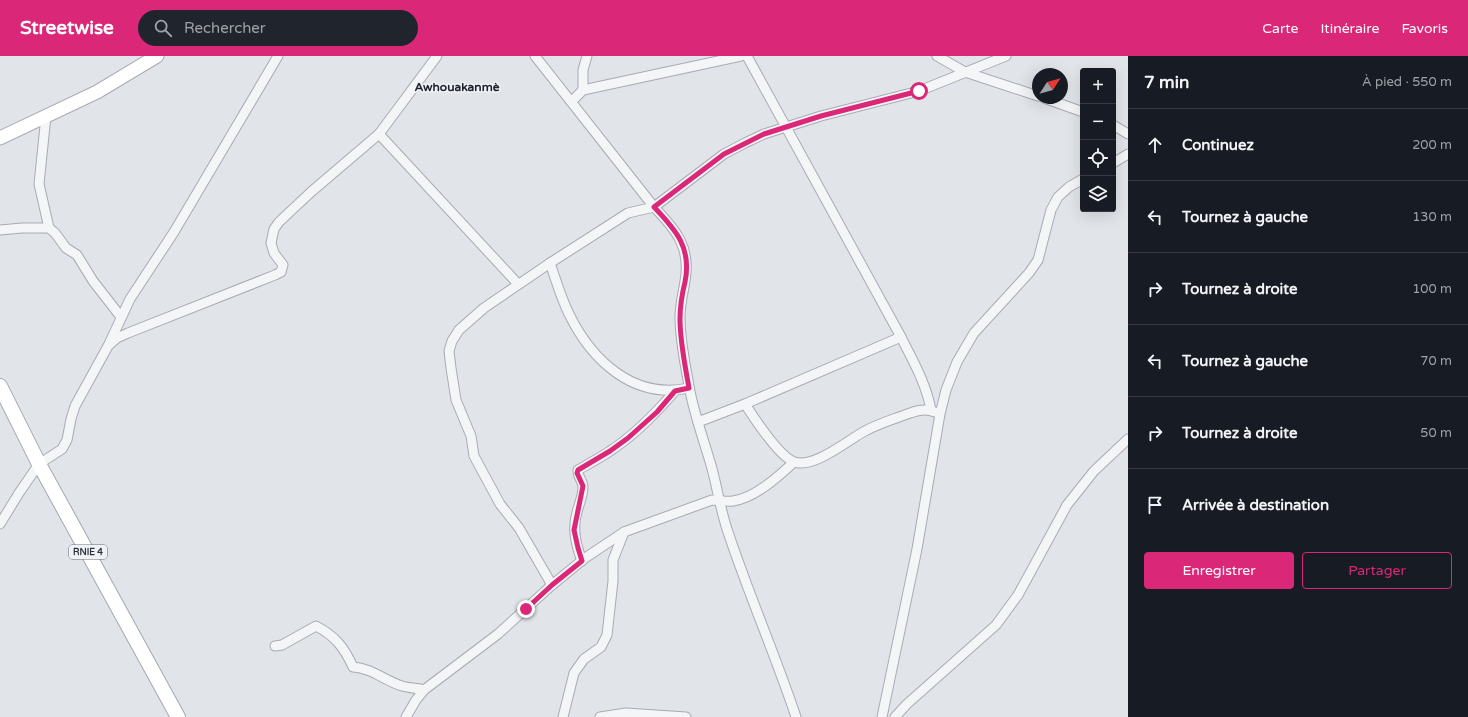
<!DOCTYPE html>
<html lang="fr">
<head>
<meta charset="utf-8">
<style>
	body { margin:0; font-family:"Varela Round",sans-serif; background:#20242c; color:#f1f3f6 }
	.controls { position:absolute; right:12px; top:12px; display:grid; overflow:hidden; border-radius:4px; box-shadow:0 4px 16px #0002 }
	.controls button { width:36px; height:36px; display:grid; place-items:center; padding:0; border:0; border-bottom:1px solid #363941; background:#171b24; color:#f1f3f6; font:20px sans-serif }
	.compass { position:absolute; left:1032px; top:12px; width:36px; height:36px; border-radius:50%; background:#171b24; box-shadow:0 4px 16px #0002; rotate:54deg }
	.stop { position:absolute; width:12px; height:12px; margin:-9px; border:3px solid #db2777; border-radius:50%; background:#fff }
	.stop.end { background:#db2777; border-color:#fff; box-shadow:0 1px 4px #0008 }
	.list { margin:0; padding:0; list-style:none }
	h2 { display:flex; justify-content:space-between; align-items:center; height:52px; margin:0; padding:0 16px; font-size:17px }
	h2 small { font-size:13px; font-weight:400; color:#9ea1a6 }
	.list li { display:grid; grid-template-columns:26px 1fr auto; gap:12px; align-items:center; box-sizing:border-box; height:72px; padding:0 16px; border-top:1px solid #363941 }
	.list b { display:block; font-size:15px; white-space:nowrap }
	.list em { font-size:13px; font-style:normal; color:#9ea1a6 }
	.actions { display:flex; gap:8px; padding:12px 16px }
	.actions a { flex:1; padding:9px 0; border:1px solid #db2777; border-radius:4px; text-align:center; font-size:14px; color:#db2777 }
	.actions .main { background:#db2777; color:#fff }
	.icon { flex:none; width:22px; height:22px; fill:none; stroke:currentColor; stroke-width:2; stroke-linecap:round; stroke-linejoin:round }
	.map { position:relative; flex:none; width:1128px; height:661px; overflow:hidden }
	header { display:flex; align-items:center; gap:24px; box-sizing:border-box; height:56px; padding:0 20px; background:#db2777; color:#fff }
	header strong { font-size:19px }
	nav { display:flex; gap:22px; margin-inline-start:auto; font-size:14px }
	.search { width:280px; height:36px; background:#20242c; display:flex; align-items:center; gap:10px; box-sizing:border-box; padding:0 14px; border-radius:22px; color:#9ea1a6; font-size:15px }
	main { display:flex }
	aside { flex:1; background:#171b24 }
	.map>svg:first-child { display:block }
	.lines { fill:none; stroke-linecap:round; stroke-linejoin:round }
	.street-casing { stroke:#a7abb3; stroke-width:11 }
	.secondary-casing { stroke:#a7abb3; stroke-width:15 }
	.primary-casing { stroke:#a1a9b3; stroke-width:16 }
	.street { stroke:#f3f5f7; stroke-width:9 }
	.secondary { stroke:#fff; stroke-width:13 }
	.primary { stroke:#fff; stroke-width:14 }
	.route { stroke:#db2777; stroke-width:5 }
	.labels { text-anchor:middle; stroke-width:3; stroke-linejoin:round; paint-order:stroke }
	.shield { fill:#f0f3f6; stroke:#666c76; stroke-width:1 }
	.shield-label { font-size:9px; font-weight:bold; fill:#2b323f }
	.quarter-label { font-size:12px; font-weight:bold; fill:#1d2330; stroke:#f0f3f6 }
</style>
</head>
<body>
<header>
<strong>Streetwise</strong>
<div class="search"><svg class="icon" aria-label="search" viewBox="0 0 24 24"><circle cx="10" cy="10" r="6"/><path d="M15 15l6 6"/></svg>Rechercher</div>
<nav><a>Carte</a><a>Itinéraire</a><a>Favoris</a></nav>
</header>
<main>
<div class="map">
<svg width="1128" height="661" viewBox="0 0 1128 661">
	<rect width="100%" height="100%" fill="#e1e4e9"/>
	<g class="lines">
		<!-- street casing -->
		<g class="street-casing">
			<g id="street">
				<path d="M535,0L654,151C676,174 691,191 685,225C683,238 680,249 680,261C680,282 684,303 688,324C692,353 703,381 711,409C717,430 720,452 727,473C748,537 775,598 796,661"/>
				<path d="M747,0L901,281C913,305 926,327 931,354"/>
				<polyline points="937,0 965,16 1038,40"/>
				<polyline points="583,34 583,14 587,0"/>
				<polyline points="1044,42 1083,56"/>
				<polyline points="572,45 583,34 741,0"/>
				<polyline points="46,60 39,128 49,172"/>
				<polyline points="1113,69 1128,78"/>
				<polyline points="379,78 518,228"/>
				<polyline points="1113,107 1128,98"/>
				<polyline points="0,174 22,172 49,172 55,177 66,192 77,199 93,225 121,261"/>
				<path d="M550,207C556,224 561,242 569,258C592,305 634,344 689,332"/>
				<polyline points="109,288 130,243 174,176 278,0"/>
				<path d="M745,348C754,362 779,400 794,406C814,413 848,384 865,375C876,369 888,365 899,361C911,357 922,351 935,356"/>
				<polyline points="698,366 745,348 901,281"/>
				<polyline points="0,468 19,437 39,408 62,393 67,384 71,363 75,350 108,290 117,282 128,277 275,219 281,216 283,209 274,197 271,187 274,173 279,166 311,136 379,78 437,0"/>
				<path d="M582,505C576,489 572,473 577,456C579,448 583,440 583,431C583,425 577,420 578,414C588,408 600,402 610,395C635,379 656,357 675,335"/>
				<polyline points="552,529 519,472 500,448 474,400 471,380 456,344 451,312 449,295 452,285 459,274 484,252 550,207 628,157 654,151 724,98 745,87 764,78 821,60 919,35 1006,0"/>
				<path d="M275,590L282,589L316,570C335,580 344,591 353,611C372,612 385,625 402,630C409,632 417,632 424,634"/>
				<path d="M406,661L416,644L424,634L498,578L552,529L585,502L624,476L712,444C719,444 726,446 733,445C755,442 779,420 794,406"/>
				<polyline points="563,661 574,617 584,603 601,591 607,579 613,525 613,504 624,476"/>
				<polyline points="600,661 626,657 686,661"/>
				<polyline points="882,661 917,493 940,358 946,334 957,306 974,277 1029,217 1038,204 1051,154 1058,141 1069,131 1083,123"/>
				<polyline points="895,661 907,648 996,569 1018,539 1067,449 1094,415 1128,383"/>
			</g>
		</g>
		<!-- secondary casing -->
		<g class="secondary-casing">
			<polyline id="secondary" points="0,82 97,36 157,0"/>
		</g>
		<!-- primary casing -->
		<g class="primary-casing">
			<polyline id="primary" points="0,330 39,408 178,661"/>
		</g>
		<!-- street -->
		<use href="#street" class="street"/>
		<!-- secondary -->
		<use href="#secondary" class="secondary"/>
		<!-- primary -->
		<use href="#primary" class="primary"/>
	</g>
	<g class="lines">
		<!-- route -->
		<path class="route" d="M526,553L552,529L582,505L578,492L574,474L583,430L577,417L578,414L610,395L628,382L657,356L675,335L689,332C685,309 680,286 680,263C680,250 682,238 685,226C692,192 676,174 654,151L724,98L764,78L821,60L919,35"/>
	</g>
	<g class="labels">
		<!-- shield labels -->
		<rect class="shield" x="69" y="489" width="38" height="14" rx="3"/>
		<g class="shield-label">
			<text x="88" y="499">RNIE 4</text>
		</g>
		<!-- quarter labels -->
		<g class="quarter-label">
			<text x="457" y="35">Awhouakanmè</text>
		</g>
	</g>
</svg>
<div class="controls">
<button>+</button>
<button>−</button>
<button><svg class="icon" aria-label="locate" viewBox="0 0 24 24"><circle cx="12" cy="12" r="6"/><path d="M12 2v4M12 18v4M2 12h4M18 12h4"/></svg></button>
<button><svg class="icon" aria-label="layers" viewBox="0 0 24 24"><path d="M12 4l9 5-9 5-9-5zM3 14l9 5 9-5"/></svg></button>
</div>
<svg class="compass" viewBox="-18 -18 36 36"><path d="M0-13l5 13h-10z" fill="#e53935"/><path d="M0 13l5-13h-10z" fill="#9ea1a6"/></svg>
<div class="stop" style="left:919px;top:35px"></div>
<div class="stop end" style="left:526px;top:553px"></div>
</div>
<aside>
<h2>7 min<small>À pied · 550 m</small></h2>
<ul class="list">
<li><svg class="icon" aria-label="ahead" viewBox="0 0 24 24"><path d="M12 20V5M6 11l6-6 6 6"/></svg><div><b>Continuez</b></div><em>200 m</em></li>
<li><svg class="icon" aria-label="left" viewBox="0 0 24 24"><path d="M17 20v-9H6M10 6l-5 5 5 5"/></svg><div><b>Tournez à gauche</b></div><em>130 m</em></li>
<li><svg class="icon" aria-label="right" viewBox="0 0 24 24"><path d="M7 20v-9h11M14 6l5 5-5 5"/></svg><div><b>Tournez à droite</b></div><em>100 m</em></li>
<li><svg class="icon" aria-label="left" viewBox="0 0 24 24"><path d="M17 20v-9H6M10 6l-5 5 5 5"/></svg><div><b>Tournez à gauche</b></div><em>70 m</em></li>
<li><svg class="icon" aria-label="right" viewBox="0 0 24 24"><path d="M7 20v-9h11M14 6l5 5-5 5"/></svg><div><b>Tournez à droite</b></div><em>50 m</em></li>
<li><svg class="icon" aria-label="arrive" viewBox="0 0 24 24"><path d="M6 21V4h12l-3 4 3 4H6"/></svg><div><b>Arrivée à destination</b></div></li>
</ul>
<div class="actions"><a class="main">Enregistrer</a><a>Partager</a></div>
</aside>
</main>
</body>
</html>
